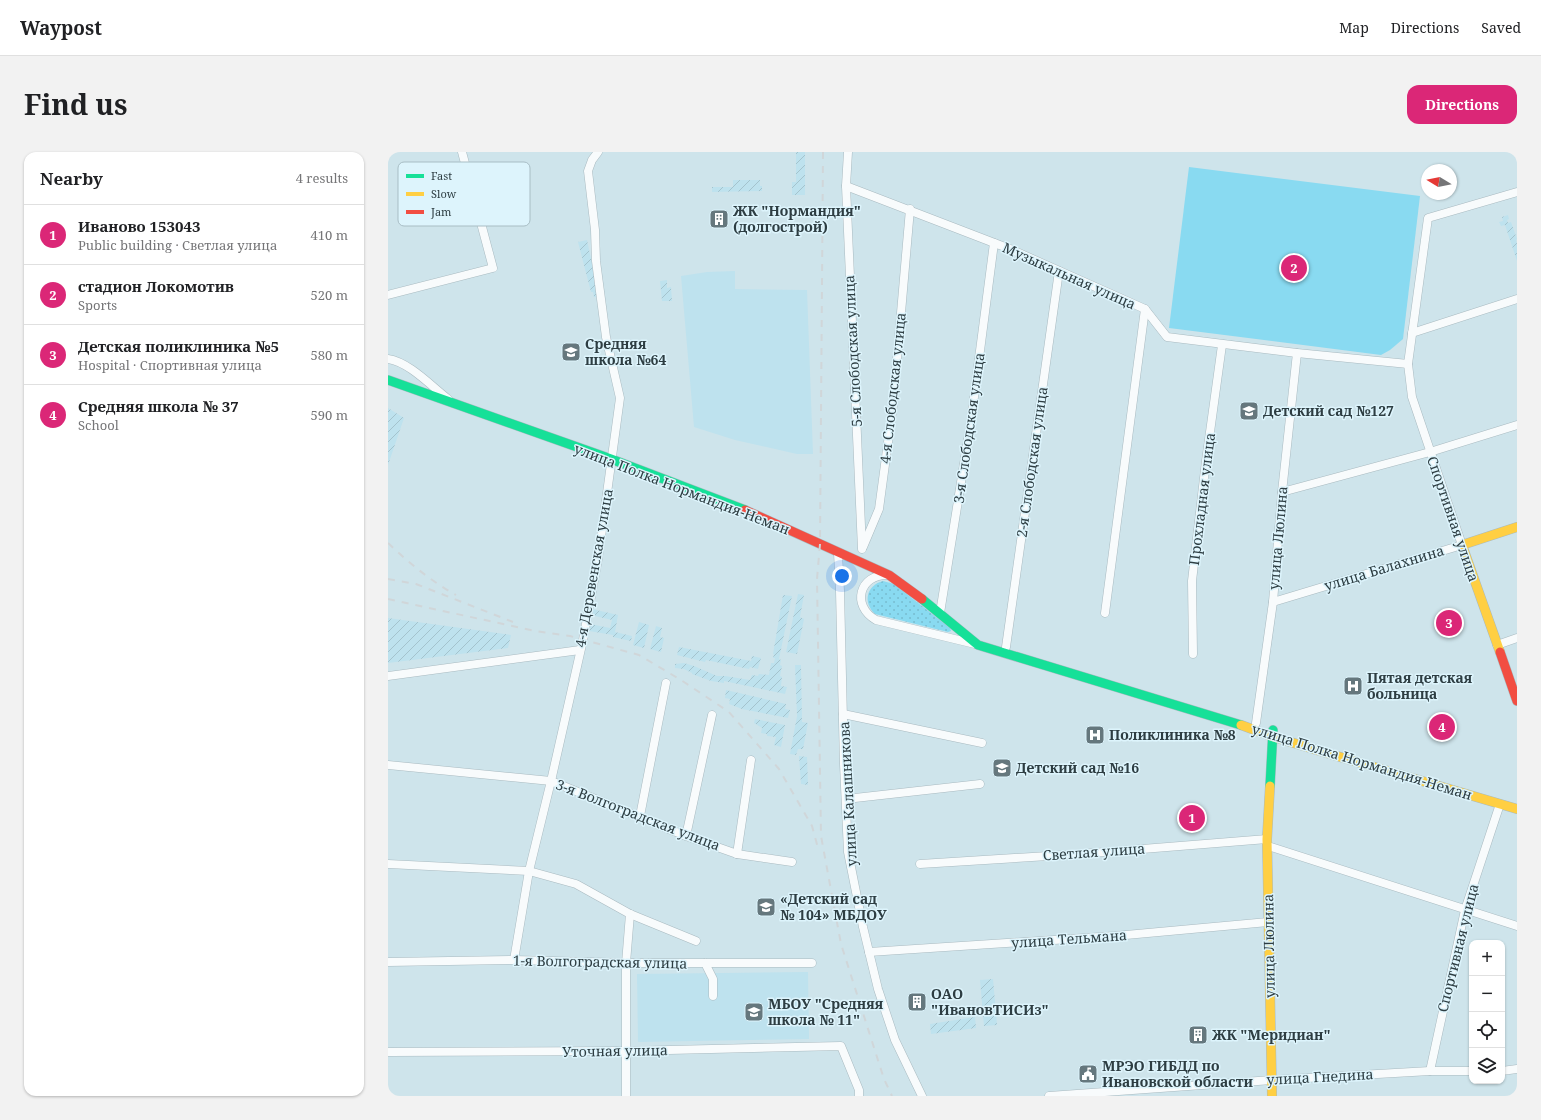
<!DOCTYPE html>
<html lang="en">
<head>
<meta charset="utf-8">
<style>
	body { margin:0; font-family:"Noto Serif",serif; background:#f2f2f2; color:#202124 }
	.controls { position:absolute; right:12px; bottom:12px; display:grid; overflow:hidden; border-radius:8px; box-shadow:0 1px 3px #0004 }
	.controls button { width:36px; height:36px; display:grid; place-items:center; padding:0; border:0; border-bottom:1px solid #e0e0e0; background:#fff; color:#202124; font:20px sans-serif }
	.compass { position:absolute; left:1033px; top:12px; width:36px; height:36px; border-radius:50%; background:#fff; box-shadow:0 1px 3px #0004; rotate:280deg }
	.you { position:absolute; left:454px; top:424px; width:14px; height:14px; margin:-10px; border:3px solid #fff; border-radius:50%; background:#1a73e8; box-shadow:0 0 0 6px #1a73e833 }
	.badge { display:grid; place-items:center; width:26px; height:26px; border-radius:50%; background:#db2777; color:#fff; font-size:13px; font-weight:700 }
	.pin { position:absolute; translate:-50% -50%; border:2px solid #fff; box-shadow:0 1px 4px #0006 }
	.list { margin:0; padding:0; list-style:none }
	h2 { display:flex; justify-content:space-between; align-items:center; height:52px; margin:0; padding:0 16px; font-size:17px }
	h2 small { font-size:13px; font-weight:400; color:#757577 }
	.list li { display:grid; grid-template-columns:26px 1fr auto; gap:12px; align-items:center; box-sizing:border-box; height:60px; padding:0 16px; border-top:1px solid #e0e0e0 }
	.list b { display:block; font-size:15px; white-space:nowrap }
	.list p { margin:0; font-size:13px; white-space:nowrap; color:#757577 }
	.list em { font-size:13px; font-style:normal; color:#757577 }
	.icon { flex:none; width:22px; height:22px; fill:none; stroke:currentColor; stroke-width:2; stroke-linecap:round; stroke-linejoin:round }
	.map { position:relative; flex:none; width:1129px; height:944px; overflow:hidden; border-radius:12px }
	header { display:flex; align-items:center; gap:24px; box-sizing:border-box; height:56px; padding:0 20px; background:#fff; border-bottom:1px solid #e0e0e0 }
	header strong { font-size:19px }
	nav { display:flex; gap:22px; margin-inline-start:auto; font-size:14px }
	.intro { display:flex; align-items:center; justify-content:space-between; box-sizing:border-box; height:96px; padding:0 24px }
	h1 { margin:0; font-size:28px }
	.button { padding:10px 18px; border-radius:12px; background:#db2777; color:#fff; font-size:14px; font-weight:700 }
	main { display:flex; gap:24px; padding:0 24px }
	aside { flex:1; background:#fff; border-radius:12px; box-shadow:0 1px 3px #0004 }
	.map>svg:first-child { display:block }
	.built { fill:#bee2ee }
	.industrial { fill:url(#industrial-furrows) }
	.grass { fill:url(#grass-dots) }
	.garden { fill:#89daf1 }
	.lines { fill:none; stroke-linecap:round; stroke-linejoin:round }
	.street-casing { stroke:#a9bac0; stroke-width:9 }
	.fast-casing { stroke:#a9bac0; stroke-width:10 }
	.slow-casing { stroke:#a9bac0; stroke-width:10 }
	.jam-casing { stroke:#a9bac0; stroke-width:10 }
	.street { stroke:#f8fbfc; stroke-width:8 }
	.fast { stroke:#16e098; stroke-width:9 }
	.slow { stroke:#ffcf43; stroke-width:9 }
	.jam { stroke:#f24e42; stroke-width:9 }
	.rail { stroke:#d0d6d9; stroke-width:2; stroke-dasharray:7 7; stroke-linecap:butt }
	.labels { text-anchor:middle; stroke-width:3; stroke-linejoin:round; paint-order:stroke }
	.poi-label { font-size:14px; font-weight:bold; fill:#2d3d42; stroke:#ddf4fc; text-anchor:start }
	.street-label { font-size:14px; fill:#2d3d42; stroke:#ddf4fc }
	.key { fill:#ddf4fc; stroke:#a8bdc4; stroke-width:1 }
	.key-label { font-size:11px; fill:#2d3d42 }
</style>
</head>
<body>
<header>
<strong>Waypost</strong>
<nav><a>Map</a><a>Directions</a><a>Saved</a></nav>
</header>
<div class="intro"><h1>Find us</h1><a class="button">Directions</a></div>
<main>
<aside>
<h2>Nearby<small>4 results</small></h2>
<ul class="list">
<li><span class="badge">1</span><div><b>Иваново 153043</b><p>Public building · Светлая улица</p></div><em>410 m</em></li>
<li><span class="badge">2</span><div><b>стадион Локомотив</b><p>Sports</p></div><em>520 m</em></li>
<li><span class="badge">3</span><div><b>Детская поликлиника №5</b><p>Hospital · Спортивная улица</p></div><em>580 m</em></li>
<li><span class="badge">4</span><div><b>Средняя школа № 37</b><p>School</p></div><em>590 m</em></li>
</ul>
</aside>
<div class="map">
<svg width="1129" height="944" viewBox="0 0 1129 944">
	<defs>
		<pattern id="industrial-furrows" width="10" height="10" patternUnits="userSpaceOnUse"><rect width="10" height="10" fill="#bee2ee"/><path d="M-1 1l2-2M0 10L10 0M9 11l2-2" fill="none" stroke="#a4c3cd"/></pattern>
		<pattern id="grass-dots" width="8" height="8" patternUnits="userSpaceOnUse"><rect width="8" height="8" fill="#89daf1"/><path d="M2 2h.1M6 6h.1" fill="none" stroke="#77bcd0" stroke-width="1.8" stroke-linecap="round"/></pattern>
	</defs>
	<rect width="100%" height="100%" fill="#cee4eb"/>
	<!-- built -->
	<g class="built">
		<polygon points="347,119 347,137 419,138 425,302 409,302 347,288 306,275 293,124 319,120"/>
		<polygon points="420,820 421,887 250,890 249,822"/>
	</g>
	<!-- industrial -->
	<g class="industrial">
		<polygon points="408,0 417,0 417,43 404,43 404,30 408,30"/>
		<polygon points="345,28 372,28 372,34 374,34 374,39 324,40 324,35 345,35"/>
		<polygon points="1120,63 1121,67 1119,68 1120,71 1123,70 1129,87 1128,88 1129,92 1129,109 1117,73 1113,74 1111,70 1115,69 1114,65"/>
		<polygon points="199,88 211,145 206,145 205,140 203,140 190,90"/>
		<polygon points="279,128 279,136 283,135 284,149 274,149 272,129"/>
		<polygon points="0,256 16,266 0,313"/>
		<polygon points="410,442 416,443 412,465 416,467 409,502 398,500"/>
		<polygon points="395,443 404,444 391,507 393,508 392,513 394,514 392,524 394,525 393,534 399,535 397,542 336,529 336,531 323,529 304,522 304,521 296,517 287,516 287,512 296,511 306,514 329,524 337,524 362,528 364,523 370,524 371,522 381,523 383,511 386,511 387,506 385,506 386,502 385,502"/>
		<polygon points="204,457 230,463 227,480 244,484 243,489 225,485 225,483 201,479 202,472 222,476 224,468 203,463"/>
		<polygon points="0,466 123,483 120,496 0,511"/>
		<polygon points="251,470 261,473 256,496 245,493"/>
		<polygon points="268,474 274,476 272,485 276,486 273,500 262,497"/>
		<polygon points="291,495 363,509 364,504 373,506 370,517 362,515 361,517 318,508 317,510 289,503"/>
		<polygon points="407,513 413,513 414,570 420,571 415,597 410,597 408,603 402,602 409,564"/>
		<polygon points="338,538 398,552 397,557 402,558 400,566 354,557 341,552 342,547 337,546"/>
		<polygon points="367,567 397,573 393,595 386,593 388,585 379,584 379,582 373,581 374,576 366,571"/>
		<polygon points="411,604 419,605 420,633 413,632"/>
		<polygon points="605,827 609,873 596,874 592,828"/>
		<polygon points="587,865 588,876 543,882 542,872"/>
	</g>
	<!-- grass -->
	<path class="grass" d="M495,429L506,432L562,476L563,479L560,480L487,462C474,450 479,433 495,429Z"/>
	<!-- garden -->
	<polygon class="garden" points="801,15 1032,44 1015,187 1002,198 993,203 781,176"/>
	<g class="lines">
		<!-- street casing -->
		<g class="street-casing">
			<g id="street">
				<polyline points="460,0 458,34 474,397"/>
				<polyline points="458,34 622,97 757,157 779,185 909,201 1020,212"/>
				<polyline points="0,143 105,116 74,0"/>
				<polyline points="1024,181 1129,147"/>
				<path d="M0,207C21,210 43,234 60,247"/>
				<polyline points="894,340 1042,300 1129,273"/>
				<polyline points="475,395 491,357 505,253 522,57"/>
				<polyline points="450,401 452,439 456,612 460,700 475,775 490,837 507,888 534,944"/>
				<path d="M500,423C471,422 463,454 488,468L587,492"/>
				<polyline points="885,450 1074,393 1024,245 1020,212 1040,66 1129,40"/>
				<polyline points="552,461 583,268 606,91"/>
				<polyline points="717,461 757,157"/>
				<polyline points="1109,493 1129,486"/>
				<polyline points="618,495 671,119"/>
				<polyline points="805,502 804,429 818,309 834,193"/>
				<polyline points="0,524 192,498"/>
				<polyline points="455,562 594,591"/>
				<polyline points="868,571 885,450 894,340 909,201"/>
				<polyline points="0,613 163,629 298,684 349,702 404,710"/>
				<polyline points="458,647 592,632"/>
				<polyline points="252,664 278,531"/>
				<polyline points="298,684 324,563"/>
				<polyline points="880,694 1129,774"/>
				<polyline points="349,702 363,608"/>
				<polyline points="0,712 141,719 188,732 242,762 308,789"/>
				<polyline points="532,712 692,702 879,687"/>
				<polyline points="481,800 727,784 880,770"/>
				<polyline points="126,808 141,719 163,629 195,488 210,407 232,246 218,185 208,109 207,78 200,19 204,8 210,0"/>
				<polyline points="0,810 126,808 238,811 424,811"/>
				<polyline points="317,811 325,827 325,844"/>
				<polyline points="0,900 239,899 453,894 471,938 471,944"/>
				<polyline points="1042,919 1077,758 1112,652"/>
				<polyline points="1114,919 1129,917"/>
				<polyline points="238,944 238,811 242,762"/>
				<polyline points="661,944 884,928 1042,919 1084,919"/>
			</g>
		</g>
		<!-- fast casing -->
		<g class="fast-casing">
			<g id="fast">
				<polyline points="0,228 223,307 357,358"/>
				<polyline points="534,447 590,493 853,573"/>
				<polyline points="882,634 885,578"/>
			</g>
		</g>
		<!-- slow casing -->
		<g class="slow-casing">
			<g id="slow">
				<polyline points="1112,500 1074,393 1129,375"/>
				<polyline points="853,573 883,584 932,599 1129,657"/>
				<polyline points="882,634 879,687 884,944"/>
			</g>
		</g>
		<!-- jam casing -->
		<g class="jam-casing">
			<g id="jam">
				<polyline points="357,358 501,423 534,447"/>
				<polyline points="1112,500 1129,549"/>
			</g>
		</g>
		<!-- street -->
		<use href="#street" class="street"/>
		<!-- fast -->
		<use href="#fast" class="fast"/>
		<!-- slow -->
		<use href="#slow" class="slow"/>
		<!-- jam -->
		<use href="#jam" class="jam"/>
		<!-- rail -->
		<g class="rail">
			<polyline points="435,0 432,392 429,427 433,684 453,792 496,927 504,944"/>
			<path d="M0,391C21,411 43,429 68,443"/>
			<polyline points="0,427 28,432 125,470"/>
			<polyline points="0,447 147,479 182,484 251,503 293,528 341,560 391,617 424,674 430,696"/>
		</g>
	</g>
	<!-- icons -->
	<defs>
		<g id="building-square" transform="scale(1)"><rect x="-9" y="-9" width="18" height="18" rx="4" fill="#65777d" stroke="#ddf4fc"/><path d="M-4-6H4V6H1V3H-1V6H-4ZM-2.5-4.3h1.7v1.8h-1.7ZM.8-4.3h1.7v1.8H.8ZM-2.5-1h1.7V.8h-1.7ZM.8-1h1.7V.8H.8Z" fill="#fff"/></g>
		<g id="school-square" transform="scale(1)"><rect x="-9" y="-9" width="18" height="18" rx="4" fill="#65777d" stroke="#ddf4fc"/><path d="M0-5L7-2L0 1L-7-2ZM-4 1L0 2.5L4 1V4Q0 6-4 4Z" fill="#fff"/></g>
		<g id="hospital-square" transform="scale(1)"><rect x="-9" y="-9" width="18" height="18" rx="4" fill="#65777d" stroke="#ddf4fc"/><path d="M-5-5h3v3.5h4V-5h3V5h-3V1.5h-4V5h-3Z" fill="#fff"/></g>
		<g id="civic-square" transform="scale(1)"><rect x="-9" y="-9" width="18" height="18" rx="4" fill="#65777d" stroke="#ddf4fc"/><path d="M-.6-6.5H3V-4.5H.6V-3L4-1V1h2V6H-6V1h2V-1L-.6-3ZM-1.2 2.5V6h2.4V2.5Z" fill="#fff"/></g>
	</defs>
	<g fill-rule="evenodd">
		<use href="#building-square" x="331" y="67"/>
		<use href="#school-square" x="183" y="200"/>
		<use href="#school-square" x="861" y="259"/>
		<use href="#hospital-square" x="965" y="534"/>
		<use href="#hospital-square" x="707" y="583"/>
		<use href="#school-square" x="614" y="616"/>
		<use href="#school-square" x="378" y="755"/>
		<use href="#building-square" x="529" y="850"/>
		<use href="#school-square" x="366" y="860"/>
		<use href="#building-square" x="810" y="883"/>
		<use href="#civic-square" x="700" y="922"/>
	</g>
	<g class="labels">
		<!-- poi labels -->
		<g class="poi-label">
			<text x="345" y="64">ЖК "Нормандия"<tspan x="345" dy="16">(долгострой)</tspan></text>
			<text x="197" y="197">Средняя<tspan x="197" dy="16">школа №64</tspan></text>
			<text x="875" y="264">Детский сад №127</text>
			<text x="979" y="531">Пятая детская<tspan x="979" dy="16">больница</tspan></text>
			<text x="721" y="588">Поликлиника №8</text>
			<text x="628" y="621">Детский сад №16</text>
			<text x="392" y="752">«Детский сад<tspan x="392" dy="16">№ 104» МБДОУ</tspan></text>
			<text x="543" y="847">ОАО<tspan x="543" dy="16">"ИвановТИСИз"</tspan></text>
			<text x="380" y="857">МБОУ "Средняя<tspan x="380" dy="16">школа № 11"</tspan></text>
			<text x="824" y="888">ЖК "Меридиан"</text>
			<text x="714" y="919">МРЭО ГИБДД по<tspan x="714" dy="16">Ивановской области</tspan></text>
		</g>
		<!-- street labels -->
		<g class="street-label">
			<text transform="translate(681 124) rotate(24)" y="5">Музыкальная улица</text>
			<text transform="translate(465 199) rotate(-93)" y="5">5-я Слободская улица</text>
			<text transform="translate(505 236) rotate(-84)" y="5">4-я Слободская улица</text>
			<text transform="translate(581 276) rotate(-82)" y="5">3-я Слободская улица</text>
			<text transform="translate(644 310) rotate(-82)" y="5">2-я Слободская улица</text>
			<text transform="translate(294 337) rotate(21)" y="5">улица Полка Нормандия-Неман</text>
			<text transform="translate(814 347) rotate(-83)" y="5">Прохладная улица</text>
			<text transform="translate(1065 367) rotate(71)" y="5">Спортивная улица</text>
			<text transform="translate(890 386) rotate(-85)" y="5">улица Люлина</text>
			<text transform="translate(206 416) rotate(-80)" y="5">4-я Деревенская улица</text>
			<text transform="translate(996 416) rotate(-17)" y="5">улица Балахнина</text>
			<text transform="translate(974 610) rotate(17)" y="5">улица Полка Нормандия-Неман</text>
			<text transform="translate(460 642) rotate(-93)" y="5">улица Калашникова</text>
			<text transform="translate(250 663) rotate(21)" y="5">3-я Волгоградская улица</text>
			<text transform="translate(706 700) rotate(-4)" y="5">Светлая улица</text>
			<text transform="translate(681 787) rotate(-4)" y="5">улица Тельмана</text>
			<text transform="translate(881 794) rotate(-91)" y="5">улица Люлина</text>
			<text transform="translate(1070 796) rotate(-76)" y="5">Спортивная улица</text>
			<text transform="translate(212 810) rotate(1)" y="5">1-я Волгоградская улица</text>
			<text transform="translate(227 899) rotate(-1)" y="5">Уточная улица</text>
			<text transform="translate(932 925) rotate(-3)" y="5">улица Гнедина</text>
		</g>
	</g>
	<!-- legend -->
	<rect x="10" y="10" width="132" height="64" rx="6" class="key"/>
	<rect x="18" y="22" width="18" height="4" fill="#16e098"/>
	<rect x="18" y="40" width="18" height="4" fill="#ffcf43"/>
	<rect x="18" y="58" width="18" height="4" fill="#f24e42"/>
	<g class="key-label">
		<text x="43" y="28">Fast</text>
		<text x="43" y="46">Slow</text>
		<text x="43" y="64">Jam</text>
	</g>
</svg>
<div class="controls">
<button>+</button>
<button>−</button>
<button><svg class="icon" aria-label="locate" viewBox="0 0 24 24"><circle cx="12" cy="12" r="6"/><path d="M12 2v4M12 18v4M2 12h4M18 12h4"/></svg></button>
<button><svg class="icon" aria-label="layers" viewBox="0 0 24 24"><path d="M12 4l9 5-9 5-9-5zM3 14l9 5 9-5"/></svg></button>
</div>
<svg class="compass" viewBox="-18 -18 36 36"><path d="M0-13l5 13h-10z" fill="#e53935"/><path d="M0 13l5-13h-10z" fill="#757577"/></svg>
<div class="you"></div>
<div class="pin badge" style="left:804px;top:666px">1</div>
<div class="pin badge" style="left:906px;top:116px">2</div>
<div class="pin badge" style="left:1061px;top:471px">3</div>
<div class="pin badge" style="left:1054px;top:575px">4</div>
</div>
</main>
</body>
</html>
